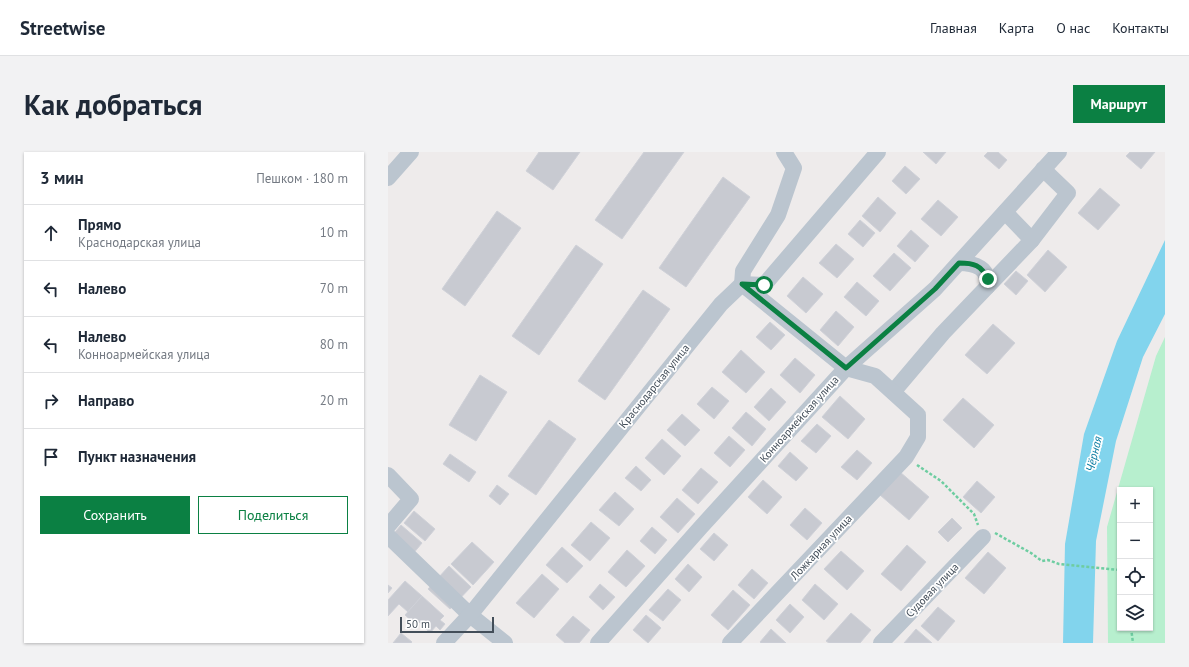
<!DOCTYPE html>
<html lang="ru">
<head>
<meta charset="utf-8">
<style>
	body { margin:0; font-family:"PT Sans",sans-serif; background:#f2f2f3; color:#1f2937 }
	.controls { position:absolute; right:12px; bottom:12px; display:grid; overflow:hidden; border-radius:0px; box-shadow:0 1px 3px #0004 }
	.controls button { width:36px; height:36px; display:grid; place-items:center; padding:0; border:0; border-bottom:1px solid #e0e1e3; background:#fff; color:#1f2937; font:20px sans-serif }
	.scale { position:absolute; left:12px; bottom:10px; width:94px; box-sizing:border-box; padding-left:4px; border:2px solid #434e59; border-top:0; font-size:11px; line-height:14px; white-space:nowrap; color:#434e59; -webkit-text-stroke:3px #fff; paint-order:stroke }
	.stop { position:absolute; width:12px; height:12px; margin:-9px; border:3px solid #0b8043; border-radius:50%; background:#fff }
	.stop.end { background:#0b8043; border-color:#fff; box-shadow:0 1px 4px #0008 }
	.list { margin:0; padding:0; list-style:none }
	h2 { display:flex; justify-content:space-between; align-items:center; height:52px; margin:0; padding:0 16px; font-size:17px }
	h2 small { font-size:13px; font-weight:400; color:#747a83 }
	.list li { display:grid; grid-template-columns:26px 1fr auto; gap:12px; align-items:center; box-sizing:border-box; height:56px; padding:0 16px; border-top:1px solid #e0e1e3 }
	.list b { display:block; font-size:15px; white-space:nowrap }
	.list p { margin:0; font-size:13px; white-space:nowrap; color:#747a83 }
	.list em { font-size:13px; font-style:normal; color:#747a83 }
	.actions { display:flex; gap:8px; padding:12px 16px }
	.actions a { flex:1; padding:9px 0; border:1px solid #0b8043; border-radius:0px; text-align:center; font-size:14px; color:#0b8043 }
	.actions .main { background:#0b8043; color:#fff }
	.icon { flex:none; width:22px; height:22px; fill:none; stroke:currentColor; stroke-width:2; stroke-linecap:round; stroke-linejoin:round }
	.map { position:relative; flex:none; width:777px; height:491px; overflow:hidden; border-radius:0px }
	header { display:flex; align-items:center; gap:24px; box-sizing:border-box; height:56px; padding:0 20px; background:#fff; border-bottom:1px solid #e0e1e3 }
	header strong { font-size:19px }
	nav { display:flex; gap:22px; margin-inline-start:auto; font-size:14px }
	.intro { display:flex; align-items:center; justify-content:space-between; box-sizing:border-box; height:96px; padding:0 24px }
	h1 { margin:0; font-size:28px }
	.button { padding:10px 18px; border-radius:0px; background:#0b8043; color:#fff; font-size:14px; font-weight:700 }
	main { display:flex; gap:24px; padding:0 24px }
	aside { flex:1; background:#fff; border-radius:0px; box-shadow:0 1px 3px #0004 }
	.map>svg:first-child { display:block }
	.green { fill:#b7efce; fill-rule:evenodd }
	.water { fill:#82d4ed }
	.building { fill:#c8cad1; stroke:#cfd1d8 }
	.lines { fill:none; stroke-linecap:round; stroke-linejoin:round }
	.path { stroke:#6ecda1; stroke-width:2.5; stroke-dasharray:3 2; stroke-linecap:butt }
	.minor { stroke:#bbc5cf; stroke-width:16 }
	.route { stroke:#0b8043; stroke-width:5 }
	.labels { text-anchor:middle; stroke-width:3.5; stroke-linejoin:round; paint-order:stroke }
	.street-label { font-size:11px; fill:#434e59; stroke:#fff }
	.water-label { font-size:12px; font-style:italic; fill:#087ba0; stroke:#fff }
</style>
</head>
<body>
<header>
<strong>Streetwise</strong>
<nav><a>Главная</a><a>Карта</a><a>О нас</a><a>Контакты</a></nav>
</header>
<div class="intro"><h1>Как добраться</h1><a class="button">Маршрут</a></div>
<main>
<aside>
<h2>3 мин<small>Пешком · 180 m</small></h2>
<ul class="list">
<li><svg class="icon" aria-label="ahead" viewBox="0 0 24 24"><path d="M12 20V5M6 11l6-6 6 6"/></svg><div><b>Прямо</b><p>Краснодарская улица</p></div><em>10 m</em></li>
<li><svg class="icon" aria-label="left" viewBox="0 0 24 24"><path d="M17 20v-9H6M10 6l-5 5 5 5"/></svg><div><b>Налево</b></div><em>70 m</em></li>
<li><svg class="icon" aria-label="left" viewBox="0 0 24 24"><path d="M17 20v-9H6M10 6l-5 5 5 5"/></svg><div><b>Налево</b><p>Конноармейская улица</p></div><em>80 m</em></li>
<li><svg class="icon" aria-label="right" viewBox="0 0 24 24"><path d="M7 20v-9h11M14 6l5 5-5 5"/></svg><div><b>Направо</b></div><em>20 m</em></li>
<li><svg class="icon" aria-label="arrive" viewBox="0 0 24 24"><path d="M6 21V4h12l-3 4 3 4H6"/></svg><div><b>Пункт назначения</b></div></li>
</ul>
<div class="actions"><a class="main">Сохранить</a><a>Поделиться</a></div>
</aside>
<div class="map">
<svg width="777" height="491" viewBox="0 0 777 491">
	<rect width="100%" height="100%" fill="#eeebeb"/>
	<!-- green -->
	<path class="green" d="M777,185V491H720L719,375L768,204ZM732,338H762V476H732Z"/>
	<!-- water -->
	<polygon class="water" points="777,88 777,162 755,205 728,289 708,389 705,491 675,491 677,392 696,282 729,189"/>
	<!-- building -->
	<g class="building">
		<polygon points="151,0 192,0 165,38 138,19"/>
		<polygon points="256,0 296,0 234,87 207,68"/>
		<polygon points="535,0 558,0 548,12"/>
		<polygon points="600,0 610,0 619,8 611,17 596,4"/>
		<polygon points="742,0 767,0 753,17 738,4"/>
		<polygon points="517,14 532,27 518,42 504,29"/>
		<polygon points="335,25 362,45 298,135 271,116"/>
		<polygon points="712,36 732,53 710,78 690,61"/>
		<polygon points="490,45 508,61 492,80 474,64"/>
		<polygon points="550,48 570,65 553,84 533,67"/>
		<polygon points="109,59 133,76 77,154 54,137"/>
		<polygon points="472,68 487,81 475,95 460,82"/>
		<polygon points="523,78 541,94 527,110 509,94"/>
		<polygon points="448,92 466,107 449,126 431,111"/>
		<polygon points="188,93 215,112 151,203 124,184"/>
		<polygon points="660,98 679,115 657,140 639,123"/>
		<polygon points="506,101 523,116 502,139 485,124"/>
		<polygon points="628,119 640,129 628,143 616,132"/>
		<polygon points="415,125 435,142 418,161 399,144"/>
		<polygon points="469,130 491,149 478,164 456,145"/>
		<polygon points="255,138 282,157 217,248 190,229"/>
		<polygon points="448,159 466,175 450,194 432,178"/>
		<polygon points="382,170 397,183 383,198 368,185"/>
		<polygon points="605,172 627,191 599,222 577,203"/>
		<polygon points="353,198 377,220 358,241 334,220"/>
		<polygon points="407,206 427,223 412,241 392,223"/>
		<polygon points="92,223 119,240 88,289 61,273"/>
		<polygon points="324,235 341,249 326,267 309,252"/>
		<polygon points="383,236 398,250 381,269 366,255"/>
		<polygon points="452,244 477,267 460,287 434,265"/>
		<polygon points="575,246 606,273 586,296 555,268"/>
		<polygon points="358,260 378,277 364,294 344,276"/>
		<polygon points="294,262 312,278 297,294 279,278"/>
		<polygon points="161,268 188,287 148,343 120,324"/>
		<polygon points="429,272 443,284 428,301 413,289"/>
		<polygon points="341,284 357,298 342,315 326,301"/>
		<polygon points="274,287 293,304 276,323 257,306"/>
		<polygon points="469,298 484,311 469,328 453,315"/>
		<polygon points="402,300 420,316 408,329 390,314"/>
		<polygon points="62,302 88,320 81,330 55,312"/>
		<polygon points="248,314 263,328 253,339 237,326"/>
		<polygon points="313,316 330,330 310,352 294,338"/>
		<polygon points="512,320 541,345 521,368 492,343"/>
		<polygon points="375,328 394,345 379,362 360,345"/>
		<polygon points="589,329 607,345 593,361 575,345"/>
		<polygon points="109,333 121,342 112,353 101,344"/>
		<polygon points="227,340 246,357 231,374 211,358"/>
		<polygon points="289,346 307,362 290,381 272,365"/>
		<polygon points="417,356 434,371 419,388 402,373"/>
		<polygon points="26,359 47,377 37,389 16,371"/>
		<polygon points="564,366 574,376 560,390 550,380"/>
		<polygon points="203,370 222,386 202,409 183,393"/>
		<polygon points="13,373 34,391 24,403 3,385"/>
		<polygon points="264,375 279,388 267,402 252,389"/>
		<polygon points="326,381 340,393 326,409 312,397"/>
		<polygon points="84,390 106,410 85,433 63,412"/>
		<polygon points="519,393 538,410 513,439 493,422"/>
		<polygon points="174,395 195,414 179,431 158,413"/>
		<polygon points="239,398 257,414 238,435 220,420"/>
		<polygon points="453,399 476,419 459,438 436,417"/>
		<polygon points="600,400 618,416 596,442 577,426"/>
		<polygon points="300,412 314,425 301,440 287,427"/>
		<polygon points="61,414 83,435 62,457 40,437"/>
		<polygon points="364,417 380,431 366,447 350,433"/>
		<polygon points="154,422 171,437 146,466 128,451"/>
		<polygon points="17,429 34,444 20,460 11,452 0,464 0,448"/>
		<polygon points="212,432 227,445 215,458 201,445"/>
		<polygon points="427,432 450,452 436,468 414,448"/>
		<polygon points="0,433 4,436 0,441"/>
		<polygon points="280,437 293,448 275,469 261,458"/>
		<polygon points="345,438 362,453 340,478 323,463"/>
		<polygon points="34,444 56,464 52,468 57,472 52,478 48,474 42,481 31,470 28,473 17,463"/>
		<polygon points="402,452 416,465 402,481 388,468"/>
		<polygon points="550,455 567,469 550,489 533,474"/>
		<polygon points="463,461 483,478 472,491 441,491 438,489"/>
		<polygon points="258,463 273,476 260,491 245,478"/>
		<polygon points="185,464 202,478 191,491 177,491 168,483"/>
		<polygon points="383,477 398,491 373,491 372,490"/>
		<polygon points="528,477 544,491 516,491"/>
		<polygon points="13,481 24,490 23,491 5,491"/>
	</g>
	<g class="lines">
		<!-- path -->
		<g class="path">
			<polyline points="529,313 553,329 586,362 590,373"/>
			<polyline points="607,381 643,401 654,409 660,408 671,412 732,418"/>
			<polyline points="743,476 745,491"/>
		</g>
		<!-- minor -->
		<g class="minor">
			<polyline points="0,26 23,0"/>
			<polyline points="617,60 644,88"/>
			<polyline points="599,135 644,88 680,41 655,17"/>
			<path d="M505,240L555,181L599,135C602,116 587,111 571,111"/>
			<polyline points="0,323 23,347 0,374"/>
			<polyline points="0,384 82,463 117,491"/>
			<polyline points="56,491 82,463 333,152 354,132 376,133 490,0"/>
			<polyline points="210,491 313,375 458,216 547,137 671,0"/>
			<polyline points="342,491 518,305 530,285 530,263 487,224 458,216 354,132 355,119 390,63 406,16 396,0"/>
			<polyline points="493,491 595,385"/>
		</g>
	</g>
	<g class="lines">
		<!-- route -->
		<path class="route" d="M376,133L354,132L458,216L547,137L571,111C586,111 593,113 600,127"/>
	</g>
	<g class="labels">
		<!-- street labels -->
		<g class="street-label">
			<text transform="translate(266 234) rotate(-51)" y="4">Краснодарская улица</text>
			<text transform="translate(411 267) rotate(-48)" y="4">Конноармейская улица</text>
			<text transform="translate(433 395) rotate(-47)" y="4">Ложкарная улица</text>
			<text transform="translate(544 438) rotate(-46)" y="4">Судовая улица</text>
		</g>
		<!-- water labels -->
		<g class="water-label">
			<text transform="translate(706 302) rotate(-77)" y="4">Чёрная</text>
		</g>
	</g>
</svg>
<div class="controls">
<button>+</button>
<button>−</button>
<button><svg class="icon" aria-label="locate" viewBox="0 0 24 24"><circle cx="12" cy="12" r="6"/><path d="M12 2v4M12 18v4M2 12h4M18 12h4"/></svg></button>
<button><svg class="icon" aria-label="layers" viewBox="0 0 24 24"><path d="M12 4l9 5-9 5-9-5zM3 14l9 5 9-5"/></svg></button>
</div>
<div class="scale">50 m</div>
<div class="stop" style="left:376px;top:133px"></div>
<div class="stop end" style="left:600px;top:127px"></div>
</div>
</main>
</body>
</html>
